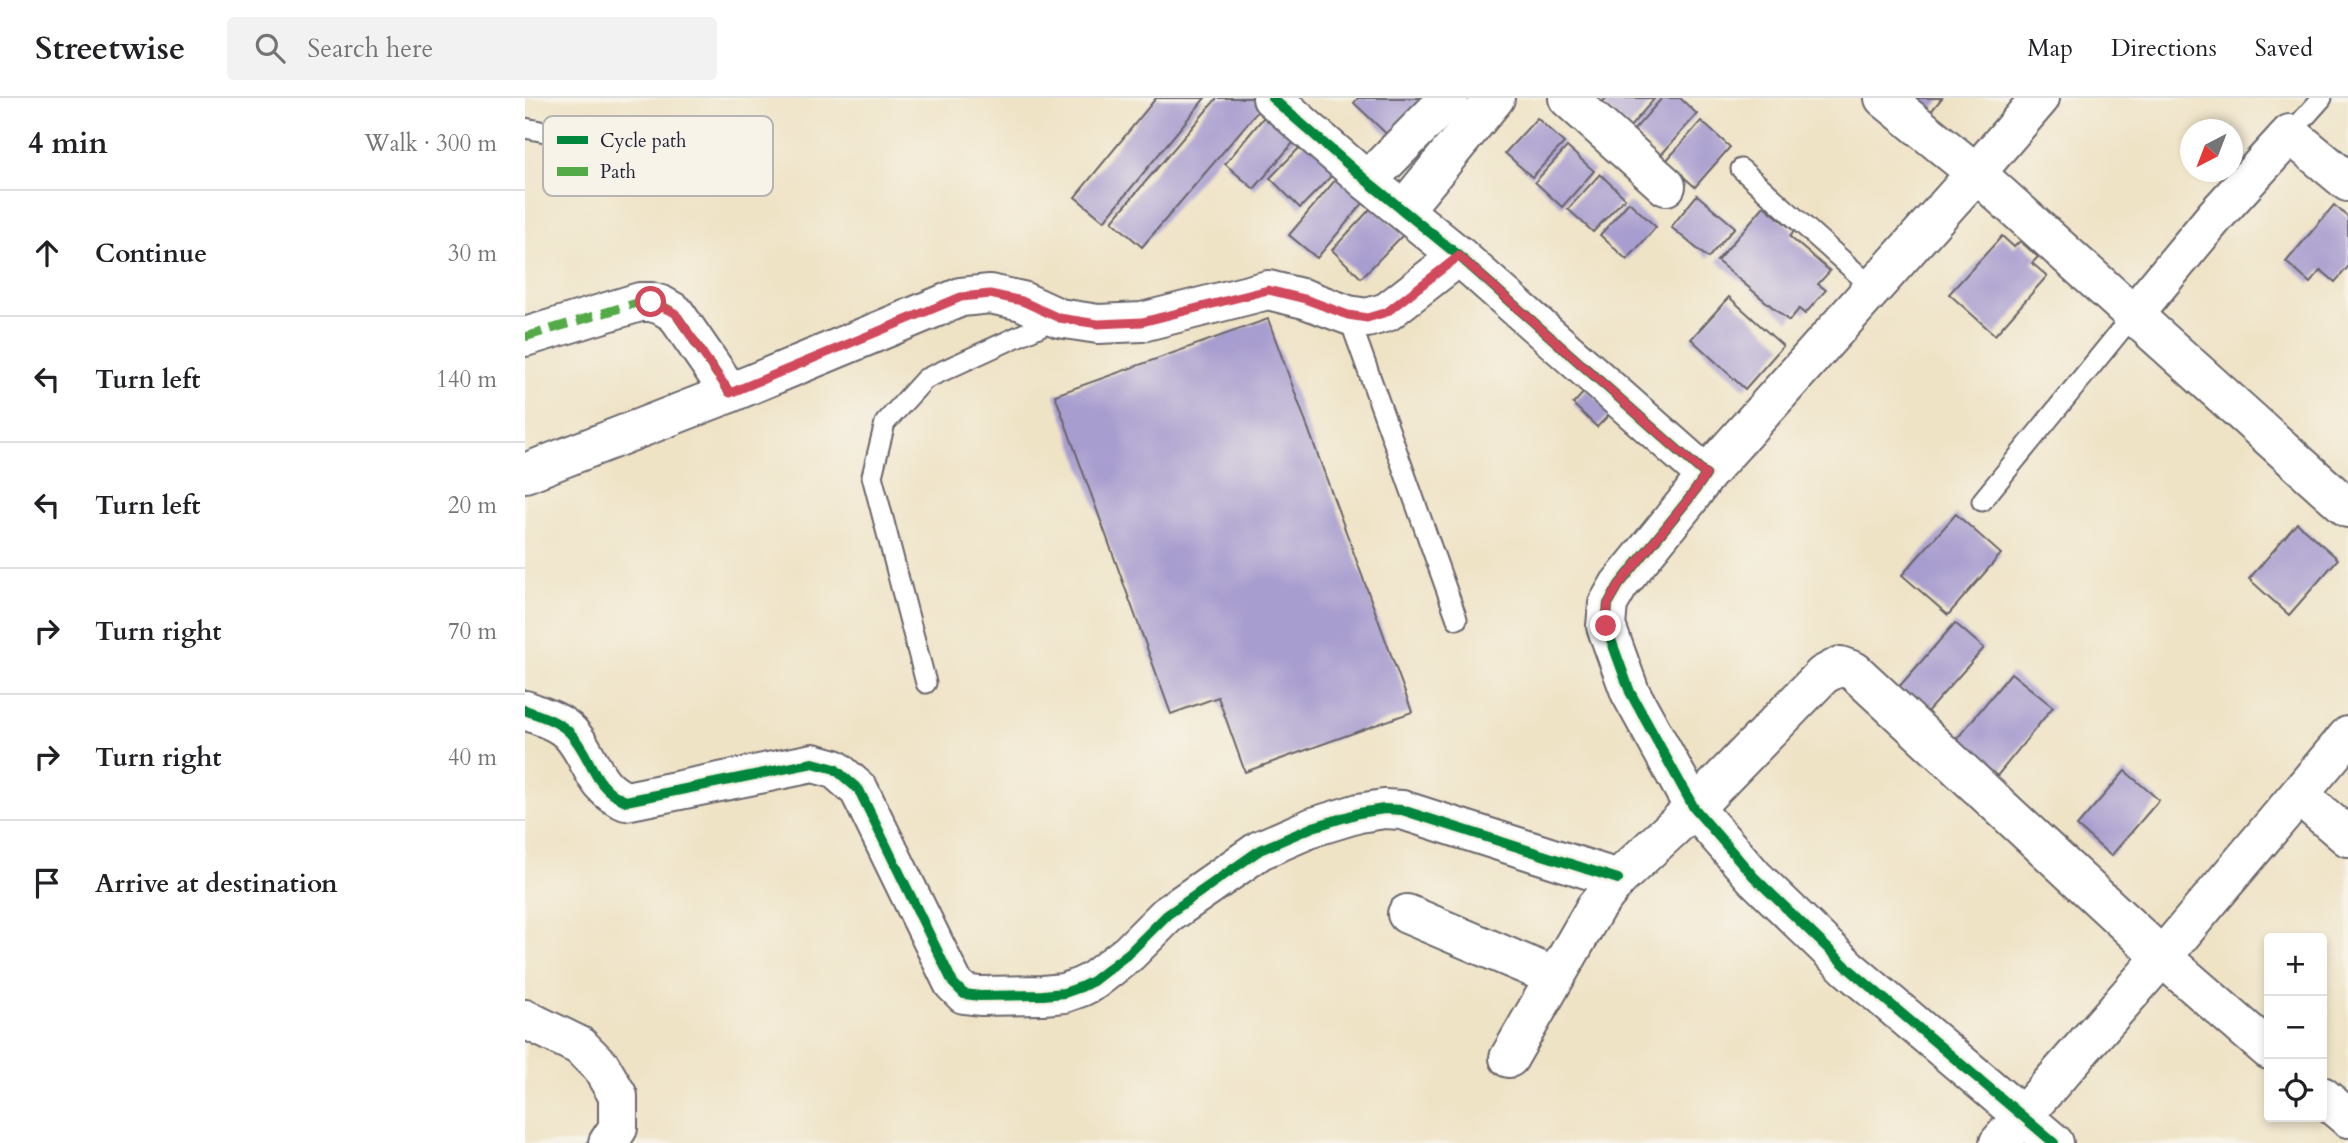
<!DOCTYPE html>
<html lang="en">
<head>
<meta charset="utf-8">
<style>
	body { margin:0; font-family:Cardo,serif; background:#f2f2f2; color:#202124 }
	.controls { position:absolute; right:21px; bottom:21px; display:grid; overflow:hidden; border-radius:7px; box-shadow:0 4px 10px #0003 }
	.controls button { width:63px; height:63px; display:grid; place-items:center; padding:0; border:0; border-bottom:2px solid #e0e0e0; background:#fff; color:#202124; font:35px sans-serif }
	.compass { position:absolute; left:1655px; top:21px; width:63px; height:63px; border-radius:50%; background:#fff; box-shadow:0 4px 10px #0003; rotate:222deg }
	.stop { position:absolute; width:21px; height:21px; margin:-16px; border:5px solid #d1495b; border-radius:50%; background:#fff }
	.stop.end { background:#d1495b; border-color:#fff; box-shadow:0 2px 7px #0008 }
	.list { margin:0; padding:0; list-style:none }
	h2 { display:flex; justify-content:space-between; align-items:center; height:91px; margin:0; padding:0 28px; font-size:30px }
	h2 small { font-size:23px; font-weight:400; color:#757577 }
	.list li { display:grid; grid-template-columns:46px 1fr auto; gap:21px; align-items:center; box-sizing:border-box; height:126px; padding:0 28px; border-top:2px solid #e0e0e0 }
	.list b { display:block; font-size:26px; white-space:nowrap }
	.list em { font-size:23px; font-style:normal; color:#757577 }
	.icon { flex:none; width:38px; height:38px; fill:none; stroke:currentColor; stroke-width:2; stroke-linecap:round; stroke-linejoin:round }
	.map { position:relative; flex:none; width:1823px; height:1045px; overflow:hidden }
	header { display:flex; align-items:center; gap:42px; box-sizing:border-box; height:98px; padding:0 35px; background:#fff; border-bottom:2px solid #e0e0e0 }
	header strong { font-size:33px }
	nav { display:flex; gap:38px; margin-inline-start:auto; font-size:24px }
	.search { width:490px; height:63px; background:#f2f2f2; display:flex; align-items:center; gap:18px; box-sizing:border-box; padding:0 24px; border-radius:7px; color:#757577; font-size:26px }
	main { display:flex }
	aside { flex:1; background:#fff }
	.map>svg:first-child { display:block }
	.building { fill:#a89dcf }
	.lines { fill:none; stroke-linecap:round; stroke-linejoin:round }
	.lane-casing { stroke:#6a666c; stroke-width:23 }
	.street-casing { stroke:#6a666c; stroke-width:42 }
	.lane { stroke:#fff; stroke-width:19 }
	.street { stroke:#fff; stroke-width:38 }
	.quiet { stroke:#53aa46; stroke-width:9; stroke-dasharray:18 9; stroke-linecap:butt }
	.cycleway-casing { stroke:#f7f3e8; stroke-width:15 }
	.cycleway { stroke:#00873e; stroke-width:10 }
	.route { stroke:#d1495b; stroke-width:9 }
	.key { fill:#f7f3e8; stroke:#b7b4b4; stroke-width:2 }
	.key-label { font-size:19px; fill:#22223b }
</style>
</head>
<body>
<header>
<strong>Streetwise</strong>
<div class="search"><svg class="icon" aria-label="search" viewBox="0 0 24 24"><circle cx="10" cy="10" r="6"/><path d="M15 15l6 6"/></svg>Search here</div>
<nav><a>Map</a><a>Directions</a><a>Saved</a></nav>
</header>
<main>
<aside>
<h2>4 min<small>Walk · 300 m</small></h2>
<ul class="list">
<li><svg class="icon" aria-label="ahead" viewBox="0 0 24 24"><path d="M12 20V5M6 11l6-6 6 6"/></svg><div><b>Continue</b></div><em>30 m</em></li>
<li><svg class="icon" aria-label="left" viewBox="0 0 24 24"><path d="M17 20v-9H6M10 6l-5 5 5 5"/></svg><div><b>Turn left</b></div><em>140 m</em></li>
<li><svg class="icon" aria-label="left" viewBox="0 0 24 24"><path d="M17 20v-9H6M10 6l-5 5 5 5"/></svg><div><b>Turn left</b></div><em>20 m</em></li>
<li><svg class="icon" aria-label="right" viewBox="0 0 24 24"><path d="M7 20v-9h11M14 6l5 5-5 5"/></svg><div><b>Turn right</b></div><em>70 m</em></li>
<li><svg class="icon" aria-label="right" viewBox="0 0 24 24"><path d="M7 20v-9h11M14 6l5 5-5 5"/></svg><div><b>Turn right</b></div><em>40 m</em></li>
<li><svg class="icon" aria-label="arrive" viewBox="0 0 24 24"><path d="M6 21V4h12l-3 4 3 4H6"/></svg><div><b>Arrive at destination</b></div></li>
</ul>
</aside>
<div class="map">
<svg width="1823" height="1045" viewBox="0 0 1823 1045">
	<rect width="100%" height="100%" fill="#f7f3e8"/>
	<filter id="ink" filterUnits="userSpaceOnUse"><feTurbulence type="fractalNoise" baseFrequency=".0143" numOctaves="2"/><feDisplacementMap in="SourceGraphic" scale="14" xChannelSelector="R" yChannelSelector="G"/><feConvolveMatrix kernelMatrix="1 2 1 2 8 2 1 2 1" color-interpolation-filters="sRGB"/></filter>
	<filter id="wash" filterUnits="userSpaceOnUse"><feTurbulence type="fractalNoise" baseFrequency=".00686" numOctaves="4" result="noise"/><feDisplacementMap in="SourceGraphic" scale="28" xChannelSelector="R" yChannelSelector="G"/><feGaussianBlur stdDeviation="1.57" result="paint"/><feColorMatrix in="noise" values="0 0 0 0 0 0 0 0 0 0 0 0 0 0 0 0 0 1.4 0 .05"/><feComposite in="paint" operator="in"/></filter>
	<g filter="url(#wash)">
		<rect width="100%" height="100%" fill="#efe3c6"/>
		<g id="blocks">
			<!-- building -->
			<g class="building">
				<polygon points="631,0 680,0 579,123 550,99"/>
				<polygon points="692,0 731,0 739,6 617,149 587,123"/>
				<polygon points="833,0 913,0 871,45 829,5"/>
				<polygon points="1081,0 1130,0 1104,30 1076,6"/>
				<polygon points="1137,0 1155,0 1172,16 1136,57 1108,33"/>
				<polygon points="1385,0 1417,0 1404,16"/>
				<polygon points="743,14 773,39 729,91 700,66"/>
				<polygon points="1012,20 1039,45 1007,79 980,55"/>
				<polygon points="1176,23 1205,49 1170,89 1141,63"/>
				<polygon points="782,42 813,71 775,110 745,80"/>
				<polygon points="1042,49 1069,73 1037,109 1010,84"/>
				<polygon points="817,74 845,97 792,160 764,137"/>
				<polygon points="1075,76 1100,100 1068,134 1043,111"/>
				<polygon points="1172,97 1210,129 1183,160 1146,129"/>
				<polygon points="1104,104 1131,129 1102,162 1075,137"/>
				<polygon points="1809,107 1823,119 1823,169 1810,184 1796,172 1785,185 1761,164"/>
				<polygon points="848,108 878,137 836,180 807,152"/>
				<polygon points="1239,108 1269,133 1265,139 1305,173 1293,186 1301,192 1280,216 1274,211 1264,223 1192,163"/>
				<polygon points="1477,138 1489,149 1495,143 1513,159 1507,165 1522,178 1470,237 1424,196"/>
				<polygon points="1204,199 1258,248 1220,291 1166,241"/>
				<polygon points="743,221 887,614 720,674 693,599 646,616 530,297"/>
				<polygon points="1062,291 1087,314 1072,329 1048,306"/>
				<polygon points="1431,416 1476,456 1423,517 1377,477"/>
				<polygon points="1772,425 1813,461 1764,517 1724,481"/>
				<polygon points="1430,525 1459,550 1401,615 1373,590"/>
				<polygon points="1486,575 1528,609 1472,678 1430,643"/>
				<polygon points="1600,673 1634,702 1586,758 1552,728"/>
			</g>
		</g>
	</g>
	<g filter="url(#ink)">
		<use href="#blocks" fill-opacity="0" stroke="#6a666c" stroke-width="2"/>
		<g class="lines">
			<!-- lane casing -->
			<g class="lane-casing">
				<g id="lane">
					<polyline points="0,30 182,66"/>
					<polyline points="1765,36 1797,0"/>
					<polyline points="1216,71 1347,189"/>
					<polyline points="823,217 932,521"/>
					<polyline points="1457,403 1609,216"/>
					<polyline points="401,585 347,378 360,325 400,281 533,220"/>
				</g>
			</g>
			<!-- street casing -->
			<g class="street-casing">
				<g id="street">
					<polyline points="747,0 842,83 934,158 1181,377 1163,402 1094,487 1083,506 1081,528 1105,594 1169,710 1229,779 1323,870 1529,1045"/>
					<polyline points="1043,0 1141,88"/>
					<polyline points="1359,0 1451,75 1823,410"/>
					<polyline points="842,83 924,0"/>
					<polyline points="879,111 970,0"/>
					<polyline points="1609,216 1691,117 1765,36 1823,84"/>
					<polyline points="0,239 115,204 126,204 136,207 150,215 205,295"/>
					<polyline points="0,375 205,295 436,199 465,196 497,203 534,220 573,226 617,224 743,192 780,201 823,217 842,220 862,214 934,158"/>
					<polyline points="1181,377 1451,75 1515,0"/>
					<path d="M0,612C15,618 34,623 45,635C67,658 67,690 101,703L288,665L310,671L334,692L428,885L439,896L455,898L518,897L539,895L556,889L568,883L604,855L642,817L735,752L788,729L834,715L859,711L877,712L1093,781"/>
					<polyline points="1774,697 1823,739"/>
					<polyline points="882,816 1030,879"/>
					<polyline points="0,921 55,948 76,969 93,998 93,1030 83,1045"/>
					<polyline points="984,960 1070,810 1093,781 1169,710 1298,577 1315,568 1329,573 1637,859 1744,952"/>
					<polyline points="1797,998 1823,1020"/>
					<polyline points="1474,1045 1637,859 1823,638"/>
				</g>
			</g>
			<!-- lane -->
			<use href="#lane" class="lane"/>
			<!-- street -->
			<use href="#street" class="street"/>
			<!-- quiet -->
			<polyline class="quiet" points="0,239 115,204 126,204 136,207 150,215 205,295"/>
			<!-- cycleway casing -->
			<g class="cycleway-casing">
				<g id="cycleway">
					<polyline points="747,0 842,83 934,158 1181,377 1163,402 1094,487 1083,506 1081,528 1105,594 1169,710 1229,779 1323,870 1529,1045"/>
					<path d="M0,612C15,618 34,623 45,635C67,658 67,690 101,703L288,665L310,671L334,692L428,885L439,896L455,898L518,897L539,895L556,889L568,883L604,855L642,817L735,752L788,729L834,715L859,711L877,712L1093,781"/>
				</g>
			</g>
			<!-- cycleway -->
			<use href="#cycleway" class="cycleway"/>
		</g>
	</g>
	<g class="lines" filter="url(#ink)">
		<!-- route -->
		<polyline class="route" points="126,204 150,215 205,295 436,199 465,196 497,203 534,220 573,226 617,224 743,192 780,201 823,217 842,220 862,214 934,158 1181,377 1163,402 1094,487 1083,506 1081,528"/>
	</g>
	<!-- legend -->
	<rect x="18" y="18" width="230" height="80" rx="10" class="key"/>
	<rect x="32" y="38" width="31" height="8" fill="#00873e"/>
	<rect x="32" y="69" width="31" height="9" fill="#53aa46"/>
	<g class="key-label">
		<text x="75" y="49">Cycle path</text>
		<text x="75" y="80">Path</text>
	</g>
</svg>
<div class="controls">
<button>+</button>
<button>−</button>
<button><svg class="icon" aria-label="locate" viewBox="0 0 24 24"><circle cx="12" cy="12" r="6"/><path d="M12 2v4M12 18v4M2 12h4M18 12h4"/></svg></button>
</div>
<svg class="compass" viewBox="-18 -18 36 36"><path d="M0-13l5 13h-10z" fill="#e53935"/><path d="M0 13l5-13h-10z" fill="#757577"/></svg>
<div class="stop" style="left:126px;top:204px"></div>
<div class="stop end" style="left:1081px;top:528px"></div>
</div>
</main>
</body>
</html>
